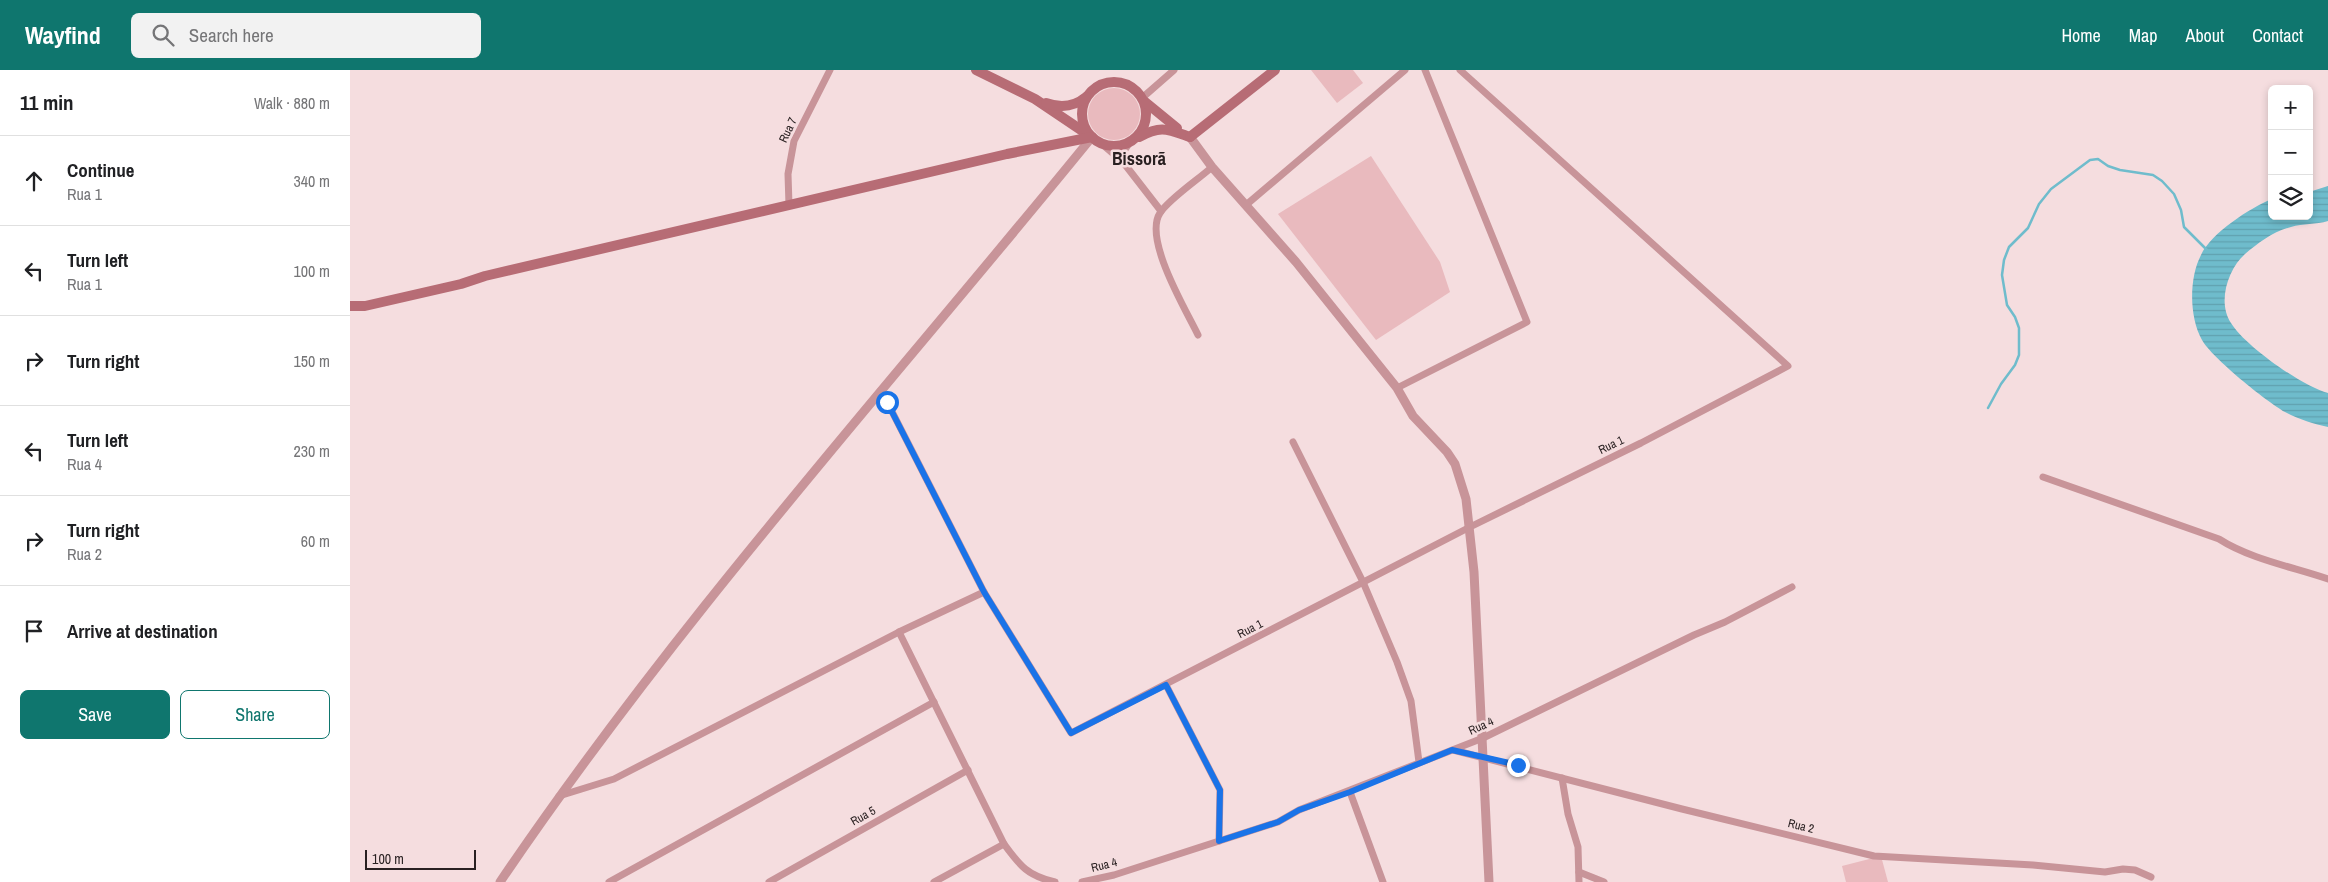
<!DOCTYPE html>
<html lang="en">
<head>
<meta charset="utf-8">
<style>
	body { margin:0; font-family:"Archivo Narrow",sans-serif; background:#f2f2f2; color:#202124 }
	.controls { position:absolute; right:15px; top:15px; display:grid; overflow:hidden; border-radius:8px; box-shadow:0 2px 8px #0003 }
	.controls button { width:45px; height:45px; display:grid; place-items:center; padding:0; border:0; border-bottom:1px solid #e0e0e0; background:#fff; color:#202124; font:25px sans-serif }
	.scale { position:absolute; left:15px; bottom:12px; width:111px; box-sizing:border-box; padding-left:5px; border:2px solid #292021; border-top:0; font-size:14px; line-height:18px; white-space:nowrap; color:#292021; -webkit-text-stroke:4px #f5dddf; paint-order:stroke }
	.stop { position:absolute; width:15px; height:15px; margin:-11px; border:4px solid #1a73e8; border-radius:50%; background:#fff }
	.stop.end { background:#1a73e8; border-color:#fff; box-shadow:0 1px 5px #0008 }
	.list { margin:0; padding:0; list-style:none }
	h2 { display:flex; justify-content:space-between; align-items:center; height:65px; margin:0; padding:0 20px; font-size:21px }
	h2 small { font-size:16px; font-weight:400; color:#757577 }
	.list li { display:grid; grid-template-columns:32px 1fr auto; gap:15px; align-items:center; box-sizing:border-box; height:90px; padding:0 20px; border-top:1px solid #e0e0e0 }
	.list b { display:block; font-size:19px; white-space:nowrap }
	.list p { margin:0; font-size:16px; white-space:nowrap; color:#757577 }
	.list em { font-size:16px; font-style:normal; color:#757577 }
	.actions { display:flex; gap:10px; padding:15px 20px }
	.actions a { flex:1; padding:11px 0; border:1px solid #0f766e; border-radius:8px; text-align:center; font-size:18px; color:#0f766e }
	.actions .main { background:#0f766e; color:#fff }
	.icon { flex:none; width:28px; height:28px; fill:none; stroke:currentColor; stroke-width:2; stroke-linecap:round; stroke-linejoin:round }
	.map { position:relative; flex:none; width:1978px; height:812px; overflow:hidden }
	header { display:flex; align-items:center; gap:30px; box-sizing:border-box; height:70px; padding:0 25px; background:#0f766e; color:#fff }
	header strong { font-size:24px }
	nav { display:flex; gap:28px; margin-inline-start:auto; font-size:18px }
	.search { width:350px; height:45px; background:#f2f2f2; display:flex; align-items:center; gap:12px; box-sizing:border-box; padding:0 18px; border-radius:8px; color:#757577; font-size:19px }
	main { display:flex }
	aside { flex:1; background:#fff }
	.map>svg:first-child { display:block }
	.park { fill:#e9babe }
	.water { fill:url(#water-rules) }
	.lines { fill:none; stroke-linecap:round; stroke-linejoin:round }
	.stream { stroke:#6fbccc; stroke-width:2.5 }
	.minor { stroke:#c89499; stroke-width:7 }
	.tertiary { stroke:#c89499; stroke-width:9 }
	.secondary { stroke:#b76c75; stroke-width:10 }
	.route { stroke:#1a73e8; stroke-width:6 }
	.labels { text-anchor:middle; stroke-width:5; stroke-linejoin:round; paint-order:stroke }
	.street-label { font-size:12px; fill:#292021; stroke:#f5dddf }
	.district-label { font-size:18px; font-weight:bold; fill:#292021; stroke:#f5dddf }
</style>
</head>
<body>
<header>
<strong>Wayfind</strong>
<div class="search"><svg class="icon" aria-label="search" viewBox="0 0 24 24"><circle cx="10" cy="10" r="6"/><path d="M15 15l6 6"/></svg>Search here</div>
<nav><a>Home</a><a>Map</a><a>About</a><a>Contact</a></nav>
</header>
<main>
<aside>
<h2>11 min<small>Walk · 880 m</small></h2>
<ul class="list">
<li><svg class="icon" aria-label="ahead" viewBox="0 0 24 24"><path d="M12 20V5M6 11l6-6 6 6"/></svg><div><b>Continue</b><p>Rua 1</p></div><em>340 m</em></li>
<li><svg class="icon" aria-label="left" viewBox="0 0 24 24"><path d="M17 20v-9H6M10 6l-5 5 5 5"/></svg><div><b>Turn left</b><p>Rua 1</p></div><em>100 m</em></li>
<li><svg class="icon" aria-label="right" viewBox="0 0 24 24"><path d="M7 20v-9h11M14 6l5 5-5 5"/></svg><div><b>Turn right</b></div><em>150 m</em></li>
<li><svg class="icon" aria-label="left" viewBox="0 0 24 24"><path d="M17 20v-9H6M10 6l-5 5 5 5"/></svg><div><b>Turn left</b><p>Rua 4</p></div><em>230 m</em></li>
<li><svg class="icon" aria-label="right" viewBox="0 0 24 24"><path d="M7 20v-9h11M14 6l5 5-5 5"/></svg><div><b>Turn right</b><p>Rua 2</p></div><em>60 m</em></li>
<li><svg class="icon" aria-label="arrive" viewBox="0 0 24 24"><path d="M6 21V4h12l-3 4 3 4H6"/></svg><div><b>Arrive at destination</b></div></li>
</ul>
<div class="actions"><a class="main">Save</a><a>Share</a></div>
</aside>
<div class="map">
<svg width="1978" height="812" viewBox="0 0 1978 812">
	<defs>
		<pattern id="water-rules" width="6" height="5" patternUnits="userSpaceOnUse" patternTransform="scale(1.25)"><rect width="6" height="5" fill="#6fbccc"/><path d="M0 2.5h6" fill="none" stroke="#60a1af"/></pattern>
	</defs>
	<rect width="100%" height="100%" fill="#f5dddf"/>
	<!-- park -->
	<g class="park">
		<polygon points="961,0 1003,0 1013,13 987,33"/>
		<circle cx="764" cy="44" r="26"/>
		<polygon points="1021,86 1090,192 1100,222 1026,270 928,144"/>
		<polygon points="1531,786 1538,812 1496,812 1492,796"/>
	</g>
	<!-- water -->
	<path class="water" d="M1978,116V151C1966,155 1953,153 1941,157C1924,161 1908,173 1895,184C1878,199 1867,232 1881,253C1894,275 1953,317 1978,323V357C1964,354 1948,349 1935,342C1916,331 1862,288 1852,270C1839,247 1839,208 1851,185C1861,163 1900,138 1922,129V146H1959V122Z"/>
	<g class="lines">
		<!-- stream -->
		<polyline class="stream" points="1638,338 1651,314 1665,295 1669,285 1669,258 1665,247 1657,235 1652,205 1654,190 1659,177 1678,158 1689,134 1701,119 1740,90 1748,89 1758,96 1770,100 1803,105 1812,111 1824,124 1831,140 1834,157 1857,180"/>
		<!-- minor -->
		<g class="minor">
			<polyline points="792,28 824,0"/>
			<polyline points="752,74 773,92 811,141"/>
			<polyline points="773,92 774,81 780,72"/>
			<polyline points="439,135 438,104 444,71 480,0"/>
			<polyline points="896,135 1055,0"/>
			<path d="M848,265C836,240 793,169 810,143C819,129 849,109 862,97"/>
			<polyline points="1047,318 1177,252 1075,0"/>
			<polyline points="531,320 634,522 721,663 1120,457 1291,373 1438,296 1110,0"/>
			<polyline points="943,372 1013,512 1047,592 1061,631 1069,692"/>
			<path d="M1693,407L1869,469C1900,489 1943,497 1978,509"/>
			<path d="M549,562L654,774C670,796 678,806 705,812"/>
			<polyline points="816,615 870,720 869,771"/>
			<polyline points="1103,680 1332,739 1524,786 1683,795 1755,802 1773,799 1785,800 1801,807"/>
			<polyline points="1212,708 1218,744 1228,777 1229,812"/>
			<polyline points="1000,722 1033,812"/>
			<polyline points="209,726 264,709 549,562 634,522"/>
			<polyline points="1229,802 1254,812"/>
			<polyline points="259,812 584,632"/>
			<polyline points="419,812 618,700"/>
			<polyline points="584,812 654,774"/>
			<polyline points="732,812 764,805 928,752 949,740 1133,668 1344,565 1375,552 1442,517"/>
		</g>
		<!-- tertiary -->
		<g class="tertiary">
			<polyline points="840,67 862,97 946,192 1047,318 1063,346 1097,382 1105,394 1116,429 1124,502 1139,812"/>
			<path d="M150,812C328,549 542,313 742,67"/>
		</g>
		<!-- secondary -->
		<g class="secondary">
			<polyline points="626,0 685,29 737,64"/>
			<circle cx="764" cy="44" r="32"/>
			<polyline points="794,31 827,58"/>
			<path d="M696,33C710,38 724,37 736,27"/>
			<path d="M789,67C811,55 817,59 840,67"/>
			<polyline points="840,67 925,0"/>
			<polyline points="0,236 15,236 111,214 135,206 657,84 742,67"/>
		</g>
	</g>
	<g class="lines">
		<!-- route -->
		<polyline class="route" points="537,332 634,522 721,663 816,615 870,720 869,771 928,752 949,740 1000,722 1102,680 1168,695"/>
	</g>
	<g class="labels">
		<!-- street labels -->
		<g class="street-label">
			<text transform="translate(438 60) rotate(-65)" y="4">Rua 7</text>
			<text transform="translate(1261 375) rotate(-26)" y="4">Rua 1</text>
			<text transform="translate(900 559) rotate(-27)" y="4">Rua 1</text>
			<text transform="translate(1131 656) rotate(-24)" y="4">Rua 4</text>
			<text transform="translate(513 746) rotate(-29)" y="4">Rua 5</text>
			<text transform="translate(1451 756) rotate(14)" y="4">Rua 2</text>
			<text transform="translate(754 795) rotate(-14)" y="4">Rua 4</text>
		</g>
		<!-- district labels -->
		<g class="district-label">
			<text x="789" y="95">Bissorã</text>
		</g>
	</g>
</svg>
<div class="controls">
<button>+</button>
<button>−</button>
<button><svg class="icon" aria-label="layers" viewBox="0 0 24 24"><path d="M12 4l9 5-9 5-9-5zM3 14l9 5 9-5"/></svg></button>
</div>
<div class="scale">100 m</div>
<div class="stop" style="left:537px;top:332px"></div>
<div class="stop end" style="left:1168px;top:695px"></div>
</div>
</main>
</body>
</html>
